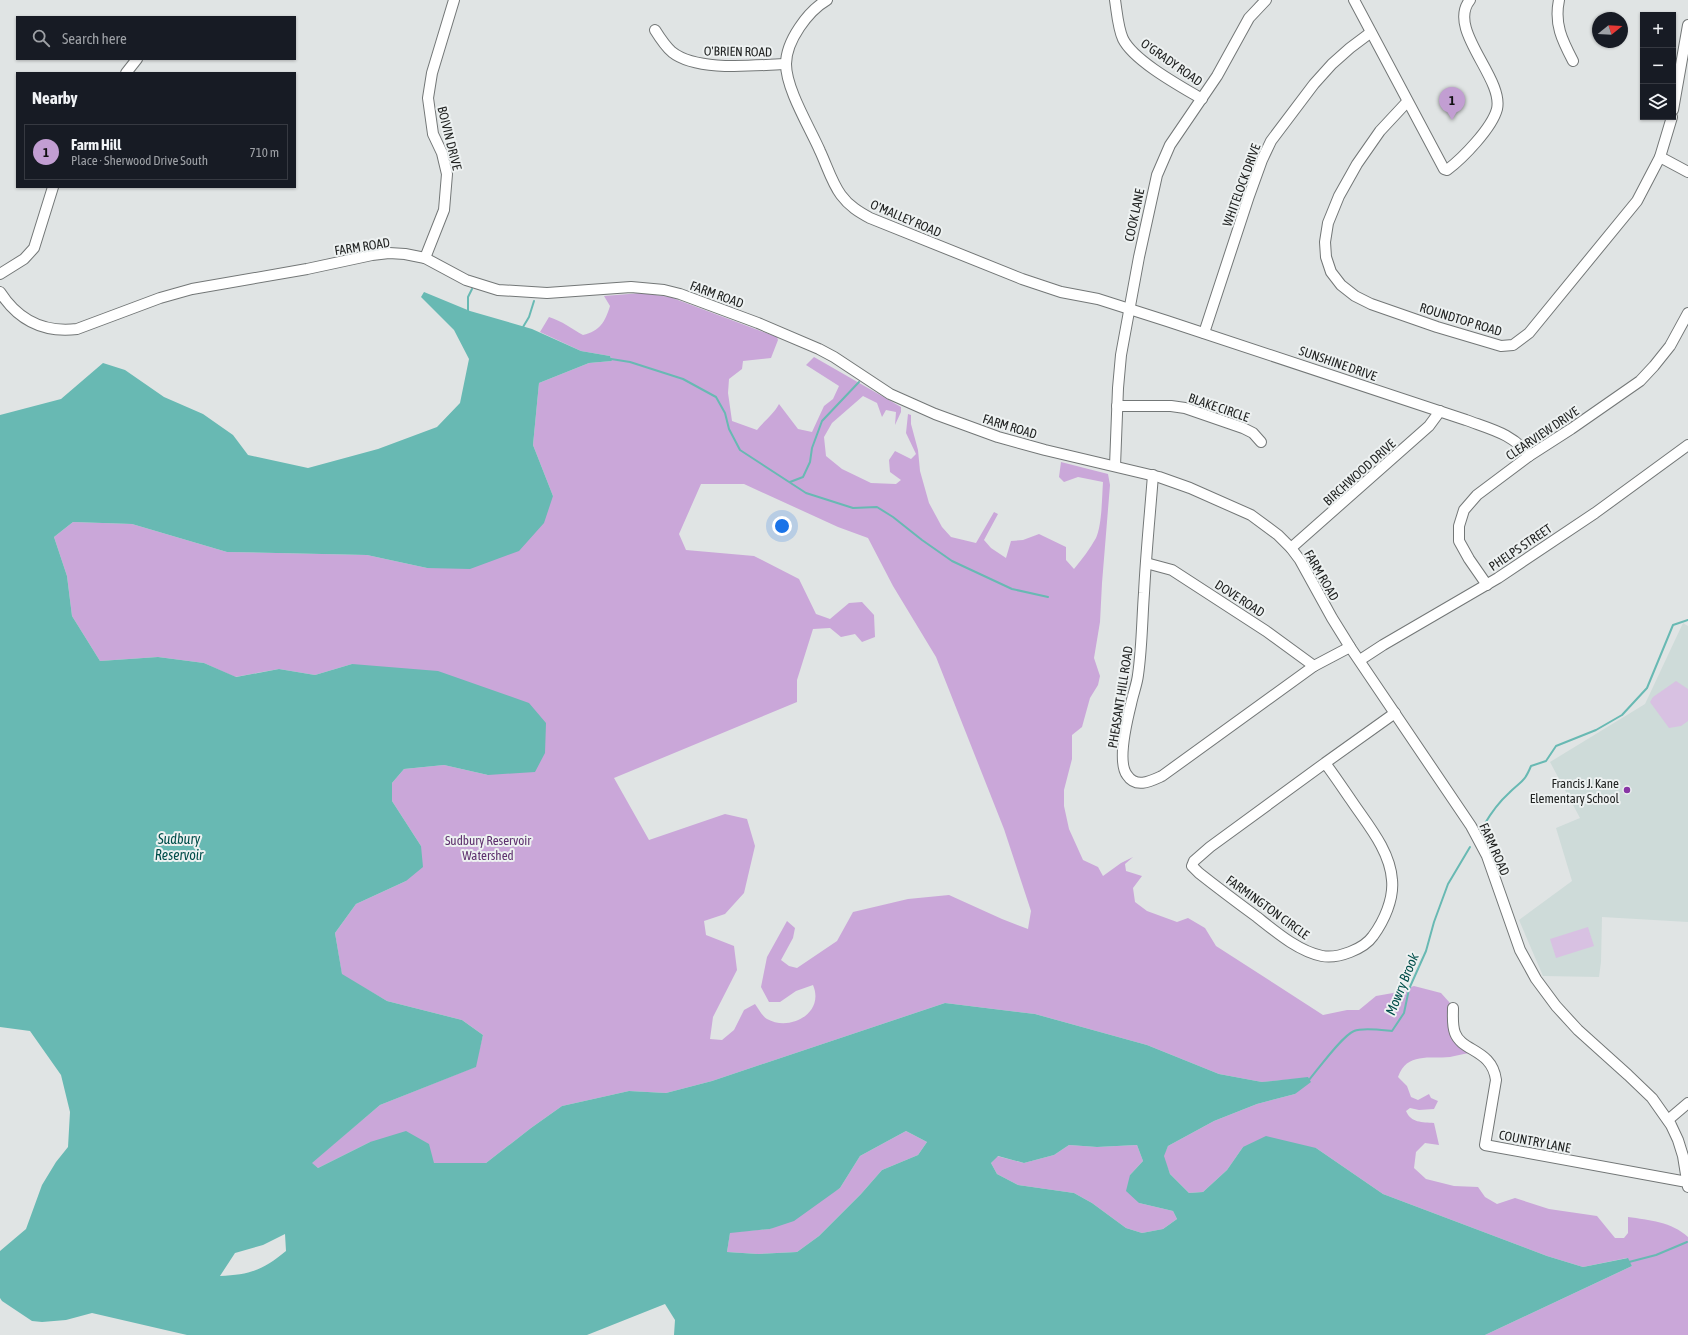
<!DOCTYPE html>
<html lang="en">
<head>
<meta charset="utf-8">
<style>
	body { margin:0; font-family:"Asap Condensed",sans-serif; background:#242831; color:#f1f3f6 }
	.controls { position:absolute; right:12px; top:12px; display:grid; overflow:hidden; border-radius:0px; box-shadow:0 1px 3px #0004 }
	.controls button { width:36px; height:36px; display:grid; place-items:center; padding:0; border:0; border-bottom:1px solid #363941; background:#171b24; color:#f1f3f6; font:20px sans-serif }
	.compass { position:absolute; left:1592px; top:12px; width:36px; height:36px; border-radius:50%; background:#171b24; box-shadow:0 1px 3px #0004; rotate:72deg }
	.you { position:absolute; left:782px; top:526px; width:14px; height:14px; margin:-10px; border:3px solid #fff; border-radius:50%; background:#1a73e8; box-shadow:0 0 0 6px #1a73e833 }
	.badge { display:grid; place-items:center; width:26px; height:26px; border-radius:50%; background:#c29ed2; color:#111; font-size:13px; font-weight:700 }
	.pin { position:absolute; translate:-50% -33px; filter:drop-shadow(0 1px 2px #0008) }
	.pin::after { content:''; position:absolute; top:21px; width:14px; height:12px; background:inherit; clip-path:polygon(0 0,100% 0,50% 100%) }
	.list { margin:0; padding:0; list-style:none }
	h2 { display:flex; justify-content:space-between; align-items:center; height:52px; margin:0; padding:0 16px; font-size:17px }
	h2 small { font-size:13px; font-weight:400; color:#9ea1a6 }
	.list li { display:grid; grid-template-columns:26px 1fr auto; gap:12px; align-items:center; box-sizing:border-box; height:56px; margin:0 8px 8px; padding:0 8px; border:1px solid #363941; border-radius:0px }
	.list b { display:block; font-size:15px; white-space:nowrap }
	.list p { margin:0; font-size:13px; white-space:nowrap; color:#9ea1a6 }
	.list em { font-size:13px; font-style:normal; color:#9ea1a6 }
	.icon { flex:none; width:22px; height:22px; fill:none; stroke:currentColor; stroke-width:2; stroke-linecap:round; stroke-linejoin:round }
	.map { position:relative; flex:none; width:1688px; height:1335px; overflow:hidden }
	.search { position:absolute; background:#171b24; box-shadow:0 1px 3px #0004; left:16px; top:16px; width:280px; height:44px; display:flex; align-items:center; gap:10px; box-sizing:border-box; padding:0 14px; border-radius:0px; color:#9ea1a6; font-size:15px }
	.panel { position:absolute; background:#171b24; box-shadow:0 1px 3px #0004; left:16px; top:72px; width:280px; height:116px; border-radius:0px }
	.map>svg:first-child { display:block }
	.built { fill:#cedbd9 }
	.green { fill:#d8c1e2 }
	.forest { fill:#caa7d9; fill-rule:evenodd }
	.water { fill:#68b9b3; fill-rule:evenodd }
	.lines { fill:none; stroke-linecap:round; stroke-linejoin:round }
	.stream { stroke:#68b9b3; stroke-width:2 }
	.minor-casing { stroke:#737777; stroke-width:12 }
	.minor { stroke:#fff; stroke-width:10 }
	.poi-dot { fill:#8836a5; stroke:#edf1f1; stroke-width:1.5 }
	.labels { text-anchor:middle; stroke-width:4; stroke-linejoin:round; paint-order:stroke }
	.street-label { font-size:13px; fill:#222423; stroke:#edf1f1 }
	.poi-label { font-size:13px; fill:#222423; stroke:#edf1f1; text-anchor:end }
	.park-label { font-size:13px; fill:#5e316e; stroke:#edf1f1 }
	.water-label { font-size:14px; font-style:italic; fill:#014e4a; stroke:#edf1f1 }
</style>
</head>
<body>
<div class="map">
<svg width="1688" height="1335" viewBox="0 0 1688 1335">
	<rect width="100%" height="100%" fill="#e0e4e4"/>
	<!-- built -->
	<polygon class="built" points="1683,623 1688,626 1688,922 1602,917 1601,962 1599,977 1543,976 1519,920 1572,881 1556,828 1580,818 1550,762 1645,704"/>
	<!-- green -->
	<g class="green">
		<polygon points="1676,681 1688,689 1688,721 1681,726 1669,728 1650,702 1653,697"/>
		<polygon points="1588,927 1594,946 1556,958 1550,939"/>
	</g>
	<!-- forest -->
	<g class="forest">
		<path d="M641,293L670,297L777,337L778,340L771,358L743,361L742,369L729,379L728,393L732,421L757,430C764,421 774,414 779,404L798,429L812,432L824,406L833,399L839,386L806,365L814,357L901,407V412L895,425L896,412L886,410L882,417L877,403L863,396L832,423L824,437L826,456L842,469L871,483L896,484L901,480L890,472L889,460L895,451L911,459L916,454L906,433L908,414L911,415V424L918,450L920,471L929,503L942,527L951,537L976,543L994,512L998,514L984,540L991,548L1006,558L1011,541L1023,540L1039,534L1066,547V560L1074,569C1082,559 1090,549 1096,538C1102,525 1102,497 1103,482L1078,477L1064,482L1059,477L1061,462L1108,474L1110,485L1102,583L1100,622L1094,658L1100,676L1098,685L1090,698L1082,727L1072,735V759L1064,790V806L1069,829L1083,860L1098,867L1103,876L1121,863L1133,857L1125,864L1126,871L1142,876L1133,888L1135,902L1147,911L1177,922L1188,918L1205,928L1216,946L1323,1015L1347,1010H1359L1376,996L1393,993L1414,986L1441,993L1450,1003L1451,1014L1469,1053C1462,1054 1456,1056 1450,1057C1429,1059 1407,1052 1398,1077L1407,1086L1411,1097L1418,1100L1429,1094L1431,1098L1438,1101L1434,1109L1419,1110L1410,1108L1406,1111C1411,1123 1422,1122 1434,1123L1439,1145L1425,1143L1416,1152L1414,1168L1426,1179L1454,1186L1478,1187L1485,1197L1497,1204L1515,1198L1549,1209L1597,1216L1615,1238H1624L1628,1233V1217C1649,1220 1672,1222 1688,1237V1335H1485L1632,1266L1627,1258L1583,1267L1547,1256L1383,1194L1316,1148L1243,1147L1227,1170L1203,1192L1189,1193L1170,1174L1163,1156L1168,1146L1214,1121L1257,1104L1295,1094L1308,1078L1262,1082L1219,1074L1147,1045L1035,1014L945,1003L712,1081L666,1093L629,1091L562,1106L531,1128L486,1163H433L370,1142L318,1168L311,1163L380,1105L475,1067L483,1035L462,1020L387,1001L342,975L335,933L356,904L406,881L421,846L392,801V783L404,769L444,765L488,775L352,664L315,675L279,669L235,677L204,663L158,657L100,661L72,616L67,576L54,537L73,522L132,524L227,552L367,555L427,568L553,496L533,445L539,383L589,363L612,361L610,356L581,351L540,332L549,317C562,321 572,329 583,335C600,331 605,322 610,306L604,296ZM701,484H744L838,527L868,538L893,586L936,657L1004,829L1031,911L1028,929L1002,919L949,895L908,899L853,912L837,941L797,968L789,966L781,960L793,938L795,928L787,921L767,957L761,987L769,1002H780L796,991L813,985C825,1013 790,1032 767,1019C762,1016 758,1008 755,1004L744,1010L734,1030L722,1040L710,1039L713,1017L737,970L734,946L706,935L704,921L725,914L744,893L755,846L747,819L725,814L649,840L614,778L797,702V680L813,629L830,628L841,637L855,634L862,642L875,637L874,615L862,602L849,603L830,619L816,614L799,579L754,556L686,550L679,534Z"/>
		<polygon points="906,1131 927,1142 918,1155 882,1170 861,1194 819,1236 797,1252 758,1254 727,1252 730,1232 770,1229 840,1188 860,1156"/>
		<polygon points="1069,1145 1097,1147 1137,1145 1143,1161 1130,1175 1139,1203 1173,1211 1177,1219 1163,1229 1142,1233 1126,1228 1092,1203 1074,1193 1018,1185 997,1174 991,1163 997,1156 1024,1163 1054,1155"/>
	</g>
	<!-- water -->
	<path class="water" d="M424,292L470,311L532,329L581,351L610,356L612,361L589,363L539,383L533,445L553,496L544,523L519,551L470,569L427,568L367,555L227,552L132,524L73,522L54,537L67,576L72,616L100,661L158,657L204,663L236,677L279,669L315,675L352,664L438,671L529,703L546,723L545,753L535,772L488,775L444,765L404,769L392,783V801L421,846L423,867L406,881L356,904L335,933L342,974L387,1001L462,1020L483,1035L476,1067L380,1105L312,1163L318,1168L370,1142L406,1131L429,1144L434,1163H486L531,1128L562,1106L629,1091L666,1093L712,1081L945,1003L1035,1014L1147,1045L1219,1074L1262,1082L1308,1077L1311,1082L1295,1094L1257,1104L1214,1121L1168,1146L1164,1156L1170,1174L1189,1193L1203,1192L1227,1170L1243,1147L1266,1136L1316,1148L1383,1194L1547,1256L1583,1267L1628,1258L1632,1266L1485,1335H674L675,1320L665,1304L587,1335H187L92,1313L66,1320L42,1322L32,1321L2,1301L0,1298V1251L26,1229L42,1185L56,1162L68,1147L70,1112L61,1075L30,1031L0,1027V415L61,399L103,363L125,370L164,397L203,414L233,435L248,455L308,468L378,449L437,427L460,403L469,359L454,330L421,297ZM906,1131L927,1142L918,1155L882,1170L861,1194L819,1236L797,1252L758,1254L727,1252L730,1233L770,1229L794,1221L840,1188L860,1156ZM1069,1145L1097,1147L1137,1145L1143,1161L1130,1175L1126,1191L1139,1203L1173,1211L1177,1219L1163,1229L1142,1233L1126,1228L1092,1203L1074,1193L1018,1185L997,1174L991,1163L998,1156L1024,1163L1054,1155ZM285,1234L286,1251C263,1270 250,1275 220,1276L235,1253L263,1245Z"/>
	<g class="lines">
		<!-- stream -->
		<g class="stream">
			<polyline points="468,311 468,297 472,289"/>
			<polyline points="523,327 529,317 534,301"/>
			<polyline points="611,359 630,362 683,379 716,397 725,413 729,429 740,450 806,493 853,508 877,507 893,517 922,540 952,561 1012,589 1048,597"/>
			<polyline points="790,482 803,477 810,462 812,448 822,421 859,382"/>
			<path d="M1484,825C1491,813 1499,802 1509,793C1521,781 1524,783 1531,766L1546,761L1556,746L1596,730L1622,715L1647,688L1673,625L1688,620"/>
			<path d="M1309,1080C1319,1068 1342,1036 1354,1031C1363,1027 1382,1030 1392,1031L1404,1013L1409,989L1426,951L1434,922L1448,884L1470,847"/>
			<polyline points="1629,1262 1656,1255 1687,1242"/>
		</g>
		<!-- minor casing -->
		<g class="minor-casing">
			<g id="minor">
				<path d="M827,0C808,11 786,41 786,64C786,89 810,128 820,151C827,166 832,183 841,195C849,206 859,212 870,218L1022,279L1061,292L1098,299L1167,321L1466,420C1490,429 1514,434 1529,456"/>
				<path d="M1115,0C1117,13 1118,28 1123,39C1134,61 1180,86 1202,99"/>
				<path d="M1354,0L1444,169L1447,170C1463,158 1492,128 1497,109C1504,78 1446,29 1470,0"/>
				<path d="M1559,0C1554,24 1562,40 1573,61"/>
				<path d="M655,30C660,38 665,46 672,52C697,72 755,65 786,64"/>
				<polyline points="126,73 137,59"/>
				<polyline points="1407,102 1380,131 1357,164 1339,196 1328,223 1325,242 1326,257 1331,272 1341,285 1355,296 1371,304 1437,327 1501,346 1513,345 1529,333 1637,201 1660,157 1672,117"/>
				<polyline points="1673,110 1688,25"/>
				<polyline points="1660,157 1688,172"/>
				<polyline points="425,258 444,210 447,174 442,153 433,134 428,98 432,73 454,0"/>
				<polyline points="0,274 24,259 34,248 53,187"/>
				<path d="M0,292C18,320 44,333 77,329L160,298L192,289L307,269L372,255L389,253L405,254L425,258L466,280L498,290L547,293L631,287L664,290L680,294L758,323L819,349L834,357L890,394L935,414L998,437L1045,450L1159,477L1190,488L1251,515L1278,535L1291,548L1300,560L1332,618L1350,647L1471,826L1487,856L1520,950L1536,979L1556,1006L1578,1030L1628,1075L1652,1098L1671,1125L1678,1140L1683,1156L1688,1187"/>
				<polyline points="1204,333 1249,196 1262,160 1271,141 1314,84 1332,64 1350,48 1370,33"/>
				<polyline points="1117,406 1171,406 1185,408 1243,428 1253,433 1261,442"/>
				<polyline points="1115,466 1118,388 1121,355 1139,257 1157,175 1170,145 1217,76 1249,18 1266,0"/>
				<path d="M1153,475C1150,514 1146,553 1144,593C1142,620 1142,647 1138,675C1137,684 1133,694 1131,704C1127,720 1117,762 1127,775C1136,789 1151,781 1162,776L1314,666L1350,647"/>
				<polyline points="1291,548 1429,426 1440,411"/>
				<polyline points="1146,563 1172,570 1266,631 1314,666"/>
				<polyline points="1487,585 1469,559 1459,541 1459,526 1464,510 1477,495 1529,456 1571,429 1640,381 1654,366 1670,346 1688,313"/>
				<polyline points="1360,660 1383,645 1498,578 1595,513 1688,445"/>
				<path d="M1325,763L1210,847L1194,861L1192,866L1199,873C1218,888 1238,903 1257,917C1276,932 1298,951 1322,956C1338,959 1364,949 1373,936C1384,921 1394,899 1392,880C1390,850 1367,824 1351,800C1342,787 1334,775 1325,763L1395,713"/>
				<path d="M1453,1008C1453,1016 1452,1025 1455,1033C1462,1052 1492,1049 1496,1080L1485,1145L1687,1182"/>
				<polyline points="1668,1120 1688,1103"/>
			</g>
		</g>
		<!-- minor -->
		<use href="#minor" class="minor"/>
	</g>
	<!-- markers -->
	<circle class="poi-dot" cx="1627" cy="790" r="4"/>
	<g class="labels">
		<!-- street labels -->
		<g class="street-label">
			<text transform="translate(738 51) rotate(1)" y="5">O'BRIEN ROAD</text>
			<text transform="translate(1172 62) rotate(35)" y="5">O'GRADY ROAD</text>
			<text transform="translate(450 138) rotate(76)" y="5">BOIVIN DRIVE</text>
			<text transform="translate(1241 185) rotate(-70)" y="5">WHITELOCK DRIVE</text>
			<text transform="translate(1134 215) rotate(-78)" y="5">COOK LANE</text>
			<text transform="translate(906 218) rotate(23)" y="5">O'MALLEY ROAD</text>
			<text transform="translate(362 246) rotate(-9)" y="5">FARM ROAD</text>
			<text transform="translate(717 294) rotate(20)" y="5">FARM ROAD</text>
			<text transform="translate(1461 319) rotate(17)" y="5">ROUNDTOP ROAD</text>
			<text transform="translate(1338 363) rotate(19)" y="5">SUNSHINE DRIVE</text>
			<text transform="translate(1219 407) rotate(19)" y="5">BLAKE CIRCLE</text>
			<text transform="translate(1010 426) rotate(17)" y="5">FARM ROAD</text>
			<text transform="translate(1542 433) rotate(-34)" y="5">CLEARVIEW DRIVE</text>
			<text transform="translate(1359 472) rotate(-42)" y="5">BIRCHWOOD DRIVE</text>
			<text transform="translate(1520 547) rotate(-34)" y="5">PHELPS STREET</text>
			<text transform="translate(1322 575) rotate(60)" y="5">FARM ROAD</text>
			<text transform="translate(1240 598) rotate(33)" y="5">DOVE ROAD</text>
			<text transform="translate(1120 697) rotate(-81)" y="5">PHEASANT HILL ROAD</text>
			<text transform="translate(1495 849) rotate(66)" y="5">FARM ROAD</text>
			<text transform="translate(1268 907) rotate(36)" y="5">FARMINGTON CIRCLE</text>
			<text transform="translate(1535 1141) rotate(11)" y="5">COUNTRY LANE</text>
		</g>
		<!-- poi labels -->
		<g class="poi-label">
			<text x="1619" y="788">Francis J. Kane<tspan x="1619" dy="15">Elementary School</tspan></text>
		</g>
		<!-- park labels -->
		<g class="park-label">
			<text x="488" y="845">Sudbury Reservoir<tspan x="488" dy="15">Watershed</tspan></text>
		</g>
		<!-- water labels -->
		<g class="water-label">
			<text x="179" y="844">Sudbury<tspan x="179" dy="16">Reservoir</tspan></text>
			<text transform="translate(1402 984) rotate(-68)" y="5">Mowry Brook</text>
		</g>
	</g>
</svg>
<div class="controls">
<button>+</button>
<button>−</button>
<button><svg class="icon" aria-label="layers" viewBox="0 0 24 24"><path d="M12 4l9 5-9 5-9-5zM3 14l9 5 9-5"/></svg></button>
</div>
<svg class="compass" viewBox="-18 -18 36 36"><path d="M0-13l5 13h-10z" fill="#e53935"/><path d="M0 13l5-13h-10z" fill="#9ea1a6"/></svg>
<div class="you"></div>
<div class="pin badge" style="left:1452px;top:120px">1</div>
<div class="search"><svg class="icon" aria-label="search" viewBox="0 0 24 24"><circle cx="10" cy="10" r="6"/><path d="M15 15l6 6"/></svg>Search here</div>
<section class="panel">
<h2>Nearby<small></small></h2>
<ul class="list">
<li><span class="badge">1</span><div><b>Farm Hill</b><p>Place · Sherwood Drive South</p></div><em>710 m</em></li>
</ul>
</section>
</div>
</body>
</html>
